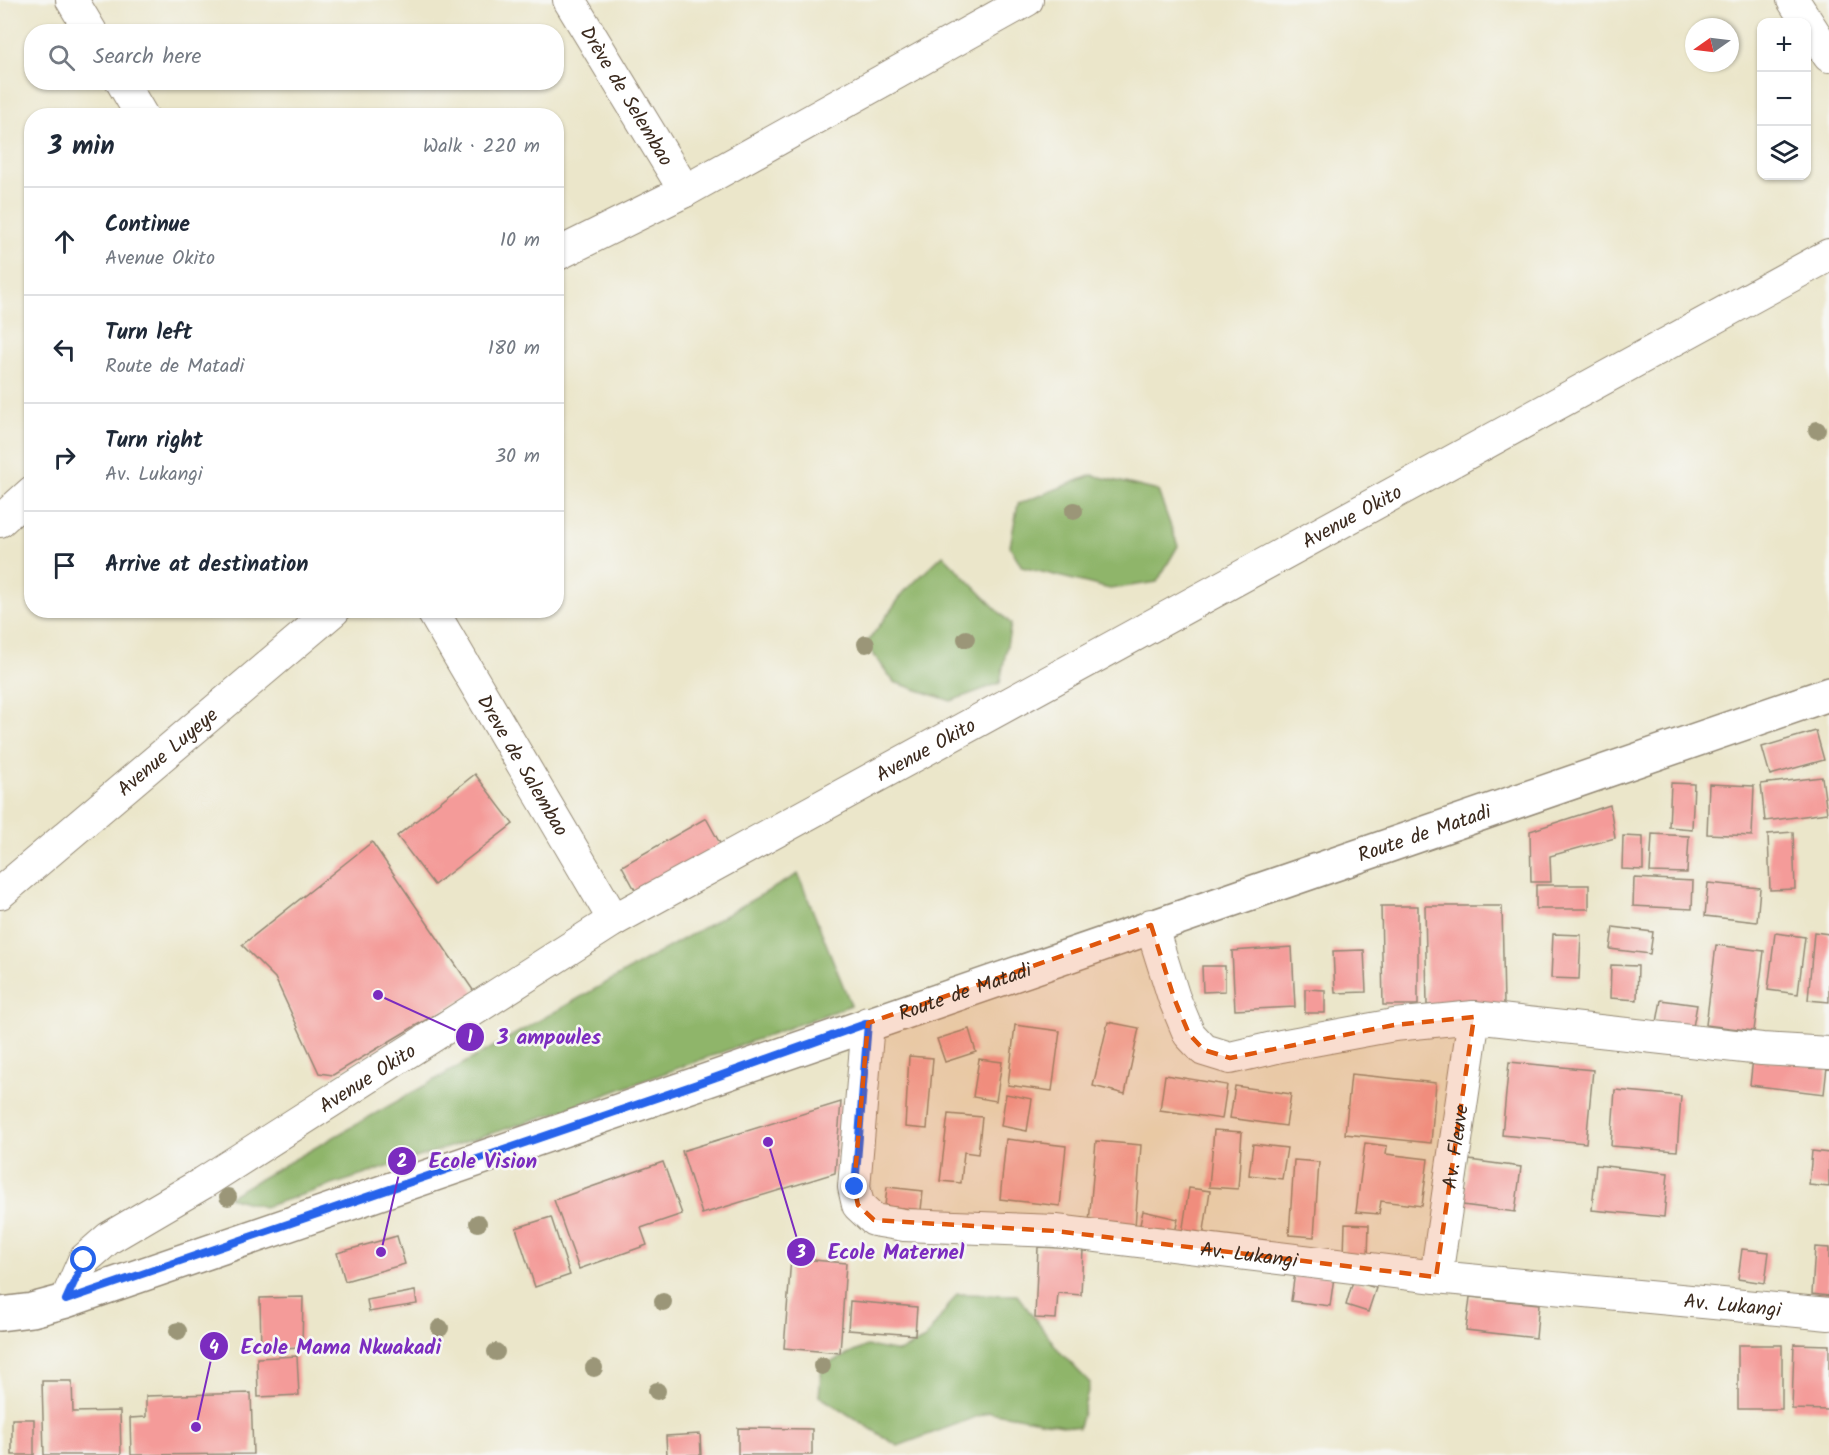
<!DOCTYPE html>
<html lang="en">
<head>
<meta charset="utf-8">
<style>
	body { margin:0; font-family:Kalam,sans-serif; background:#f2f2f3; color:#1f2937 }
	.controls { position:absolute; right:18px; top:18px; display:grid; overflow:hidden; border-radius:12px; box-shadow:0 2px 4px #0004 }
	.controls button { width:54px; height:54px; display:grid; place-items:center; padding:0; border:0; border-bottom:2px solid #e0e1e3; background:#fff; color:#1f2937; font:30px sans-serif }
	.compass { position:absolute; left:1685px; top:18px; width:54px; height:54px; border-radius:50%; background:#fff; box-shadow:0 2px 4px #0004; rotate:256deg }
	.stop { position:absolute; width:18px; height:18px; margin:-14px; border:4px solid #2563eb; border-radius:50%; background:#fff }
	.stop.end { background:#2563eb; border-color:#fff; box-shadow:0 2px 6px #0008 }
	.list { margin:0; padding:0; list-style:none }
	h2 { display:flex; justify-content:space-between; align-items:center; height:78px; margin:0; padding:0 24px; font-size:26px }
	h2 small { font-size:20px; font-weight:400; color:#747a83 }
	.list li { display:grid; grid-template-columns:39px 1fr auto; gap:18px; align-items:center; box-sizing:border-box; height:108px; padding:0 24px; border-top:2px solid #e0e1e3 }
	.list b { display:block; font-size:22px; white-space:nowrap }
	.list p { margin:0; font-size:20px; white-space:nowrap; color:#747a83 }
	.list em { font-size:20px; font-style:normal; color:#747a83 }
	.icon { flex:none; width:33px; height:33px; fill:none; stroke:currentColor; stroke-width:2; stroke-linecap:round; stroke-linejoin:round }
	.map { position:relative; flex:none; width:1829px; height:1455px; overflow:hidden }
	.search { position:absolute; background:#fff; box-shadow:0 2px 4px #0004; left:24px; top:24px; width:540px; height:66px; display:flex; align-items:center; gap:15px; box-sizing:border-box; padding:0 21px; border-radius:24px; color:#747a83; font-size:22px }
	.panel { position:absolute; background:#fff; box-shadow:0 2px 4px #0004; left:24px; top:108px; width:540px; height:510px; border-radius:24px }
	.map>svg:first-child { display:block }
	.forest { fill:#8fb56a; stroke:#657044; stroke-width:1.5 }
	.building { fill:#f49b99 }
	.lines { fill:none; stroke-linecap:round; stroke-linejoin:round }
	.minor-casing { stroke:#938874; stroke-width:34 }
	.major-casing { stroke:#938874; stroke-width:36 }
	.minor { stroke:#fff; stroke-width:32 }
	.major { stroke:#fff; stroke-width:33 }
	.tree { fill:#9b9678 }
	.route { stroke:#2563eb; stroke-width:8 }
	.marked { fill:#df570d; fill-opacity:0.2; stroke:#df570d; stroke-width:4.5; stroke-dasharray:12 8; stroke-linejoin:round }
	.labels { text-anchor:middle; stroke-width:5; stroke-linejoin:round; paint-order:stroke }
	.street-label { font-size:20px; fill:#3b2a1e; stroke:#f6f6f2 }
	.leader { fill:none; stroke:#7b2cbf; stroke-width:2 }
	.callout-dot { fill:#7b2cbf; stroke:#f6f6f2; stroke-width:2 }
	.mark-label { font-size:18px; text-anchor:middle; font-weight:bold; fill:#fff }
	.callout-label { font-size:21px; text-anchor:middle; font-weight:bold; fill:#7b2cbf; stroke:#f6f6f2; stroke-width:5; stroke-linejoin:round; paint-order:stroke }
</style>
</head>
<body>
<div class="map">
<svg width="1829" height="1455" viewBox="0 0 1829 1455">
	<rect width="100%" height="100%" fill="#f6f6f2"/>
	<filter id="ink" filterUnits="userSpaceOnUse"><feTurbulence type="fractalNoise" baseFrequency=".0167" numOctaves="2"/><feDisplacementMap in="SourceGraphic" scale="12" xChannelSelector="R" yChannelSelector="G"/><feConvolveMatrix kernelMatrix="1 2 1 2 8 2 1 2 1" color-interpolation-filters="sRGB"/></filter>
	<filter id="wash" filterUnits="userSpaceOnUse"><feTurbulence type="fractalNoise" baseFrequency=".008" numOctaves="4" result="noise"/><feDisplacementMap in="SourceGraphic" scale="24" xChannelSelector="R" yChannelSelector="G"/><feGaussianBlur stdDeviation="1.35" result="paint"/><feColorMatrix in="noise" values="0 0 0 0 0 0 0 0 0 0 0 0 0 0 0 0 0 1.4 0 .05"/><feComposite in="paint" operator="in"/></filter>
	<g filter="url(#wash)">
		<rect width="100%" height="100%" fill="#ebe6ca"/>
		<!-- forest -->
		<g class="forest">
			<polygon points="1092,475 1158,491 1178,546 1157,582 1110,589 1022,567 1010,546 1018,504"/>
			<polygon points="943,555 1011,624 1000,683 951,701 894,682 866,644 904,592"/>
			<polygon points="798,874 851,1005 558,1112 264,1207 228,1197"/>
			<polygon points="957,1294 1017,1295 1060,1352 1090,1383 1079,1428 989,1412 898,1446 819,1396 822,1366 867,1346 899,1352 925,1339"/>
		</g>
		<g id="blocks">
			<!-- building -->
			<g class="building">
				<polygon points="1816,731 1824,760 1770,775 1762,747"/>
				<polygon points="475,774 513,824 434,885 397,836"/>
				<polygon points="1822,777 1827,813 1765,821 1761,784"/>
				<polygon points="1671,783 1694,784 1692,829 1669,827"/>
				<polygon points="1709,784 1754,786 1752,836 1707,834"/>
				<polygon points="1610,805 1615,838 1550,856 1551,882 1531,882 1530,831"/>
				<polygon points="706,818 723,849 639,897 622,866"/>
				<polygon points="1793,832 1795,889 1770,890 1768,834"/>
				<polygon points="1652,834 1689,836 1687,873 1650,872"/>
				<polygon points="1623,836 1643,837 1643,870 1622,869"/>
				<polygon points="372,842 475,993 415,1026 333,1075 319,1073 275,978 242,945"/>
				<polygon points="1634,878 1693,881 1692,909 1633,906"/>
				<polygon points="1708,883 1760,888 1757,922 1705,916"/>
				<rect x="1536" y="885" width="53" height="24"/>
				<polygon points="1381,906 1418,906 1418,1005 1383,1005"/>
				<polygon points="1425,906 1502,906 1504,1005 1427,1005"/>
				<polygon points="1613,927 1653,932 1650,954 1610,949"/>
				<polygon points="1814,932 1829,934 1829,1002 1808,1000"/>
				<polygon points="1775,933 1805,937 1798,994 1768,990"/>
				<polygon points="1553,934 1581,935 1579,979 1551,978"/>
				<polygon points="1716,945 1764,951 1754,1031 1706,1025"/>
				<polygon points="1292,947 1295,1007 1235,1010 1232,951"/>
				<polygon points="1364,950 1366,992 1335,993 1333,951"/>
				<polygon points="1611,965 1638,966 1637,1000 1610,998"/>
				<polygon points="1202,966 1225,966 1225,991 1203,992"/>
				<polygon points="1305,989 1325,990 1325,1013 1305,1013"/>
				<polygon points="1661,1000 1697,1005 1693,1027 1657,1022"/>
				<polygon points="1108,1022 1139,1028 1125,1094 1093,1086"/>
				<polygon points="1015,1025 1060,1031 1052,1091 1008,1085"/>
				<polygon points="969,1029 976,1052 945,1062 937,1039"/>
				<polygon points="909,1056 933,1058 927,1129 905,1127"/>
				<polygon points="1753,1058 1827,1067 1824,1094 1750,1085"/>
				<polygon points="979,1059 1002,1062 996,1101 973,1097"/>
				<polygon points="1509,1062 1593,1070 1586,1143 1502,1135"/>
				<polygon points="1351,1074 1436,1083 1431,1143 1345,1134"/>
				<polygon points="1165,1075 1227,1085 1222,1119 1160,1110"/>
				<polygon points="1235,1086 1291,1094 1286,1126 1230,1118"/>
				<polygon points="1615,1090 1681,1096 1677,1151 1611,1146"/>
				<polygon points="1006,1094 1032,1099 1027,1131 1001,1126"/>
				<polygon points="841,1102 835,1173 702,1214 682,1151"/>
				<polygon points="948,1114 982,1117 978,1154 964,1152 961,1183 940,1181"/>
				<polygon points="1214,1130 1242,1132 1238,1189 1209,1187"/>
				<polygon points="1006,1139 1066,1146 1060,1206 1000,1199"/>
				<polygon points="1096,1141 1141,1145 1135,1227 1089,1223"/>
				<polygon points="1365,1143 1387,1146 1386,1154 1428,1159 1422,1206 1381,1201 1379,1214 1356,1212"/>
				<polygon points="1253,1144 1287,1148 1282,1179 1249,1175"/>
				<polygon points="1812,1151 1829,1153 1829,1187 1809,1185"/>
				<polygon points="1294,1160 1319,1162 1314,1237 1289,1235"/>
				<polygon points="1469,1160 1521,1167 1515,1212 1463,1205"/>
				<polygon points="663,1162 682,1214 641,1228 647,1245 579,1269 554,1200"/>
				<polygon points="1596,1165 1668,1173 1664,1217 1592,1210"/>
				<polygon points="887,1187 923,1191 921,1210 885,1206"/>
				<polygon points="1189,1188 1210,1191 1203,1237 1182,1234"/>
				<polygon points="1143,1211 1178,1219 1174,1237 1139,1229"/>
				<polygon points="551,1217 570,1275 535,1287 516,1228"/>
				<polygon points="1345,1224 1369,1225 1368,1256 1344,1256"/>
				<polygon points="397,1236 405,1264 345,1281 337,1253"/>
				<polygon points="1038,1247 1083,1249 1081,1295 1058,1293 1056,1319 1035,1318"/>
				<polygon points="1815,1247 1829,1248 1829,1296 1812,1294"/>
				<polygon points="1742,1249 1769,1252 1765,1283 1738,1279"/>
				<polygon points="791,1258 846,1263 840,1353 784,1348"/>
				<polygon points="1295,1272 1334,1277 1330,1306 1291,1301"/>
				<polygon points="1353,1281 1376,1288 1368,1312 1346,1305"/>
				<polygon points="415,1291 417,1304 369,1312 367,1300"/>
				<polygon points="303,1297 302,1348 261,1350 260,1298"/>
				<polygon points="1470,1297 1539,1304 1536,1338 1466,1330"/>
				<polygon points="850,1301 917,1307 915,1335 848,1330"/>
				<polygon points="1794,1344 1829,1345 1829,1410 1792,1409"/>
				<rect x="1738" y="1345" width="44" height="64"/>
				<polygon points="297,1356 299,1395 258,1397 257,1358"/>
				<polygon points="42,1381 72,1381 73,1412 120,1411 121,1455 44,1455"/>
				<polygon points="251,1393 253,1454 131,1455 130,1418 146,1417 146,1396"/>
				<rect x="12" y="1419" width="22" height="36"/>
				<polygon points="738,1428 812,1429 812,1455 738,1455"/>
				<polygon points="700,1434 701,1455 667,1455 666,1436"/>
			</g>
		</g>
	</g>
	<g filter="url(#ink)">
		<use href="#blocks" fill-opacity="0" stroke="#938874" stroke-width="1.5"/>
		<g class="lines">
			<!-- minor casing -->
			<g class="minor-casing">
				<g id="minor">
					<polyline points="72,0 91,32"/>
					<path id="s1" d="M569,0L685,191"/>
					<polyline points="1793,0 1829,56"/>
					<polyline points="122,82 142,116"/>
					<polyline points="556,255 685,191 1027,0"/>
					<polyline points="0,521 32,492"/>
					<path id="s2" d="M432,610L614,920"/>
					<path id="s3" d="M0,893L334,610"/>
					<polyline points="1151,925 1174,998 1189,1034 1204,1050 1230,1058 1281,1046 1394,1025 1474,1017 1762,1049 1829,1053"/>
					<path id="s4" d="M868,1023L854,1187L858,1205L874,1220L904,1225L1056,1231L1436,1277L1829,1314"/>
					<path id="s5" d="M1436,1277L1474,1017"/>
					<path id="s6" d="M66,1301L84,1260L109,1238L203,1183L614,920L1829,255"/>
				</g>
			</g>
			<!-- major casing -->
			<g class="major-casing">
				<g id="major">
					<path id="s7" d="M0,1314L32,1310L66,1301C654,1099 1241,895 1829,694"/>
				</g>
			</g>
			<!-- minor -->
			<use href="#minor" class="minor"/>
			<!-- major -->
			<use href="#major" class="major"/>
		</g>
		<!-- trees -->
		<g class="tree">
			<circle cx="1817" cy="430" r="9"/>
			<circle cx="1074" cy="511" r="9"/>
			<circle cx="966" cy="639" r="9"/>
			<circle cx="866" cy="644" r="9"/>
			<circle cx="228" cy="1197" r="9"/>
			<circle cx="478" cy="1223" r="9"/>
			<circle cx="663" cy="1302" r="9"/>
			<circle cx="440" cy="1328" r="9"/>
			<circle cx="178" cy="1331" r="9"/>
			<circle cx="496" cy="1352" r="9"/>
			<circle cx="822" cy="1366" r="9"/>
			<circle cx="594" cy="1368" r="9"/>
			<circle cx="657" cy="1391" r="9"/>
		</g>
	</g>
	<g class="lines" filter="url(#ink)">
		<!-- route -->
		<polyline class="route" points="84,1260 66,1300 694,1085 868,1023 855,1187"/>
	</g>
	<!-- marked area -->
	<path class="marked" d="M1151,925L1174,998L1189,1034L1204,1050L1230,1058L1394,1025L1474,1017L1436,1277L1056,1231L874,1220L858,1205L854,1187L868,1023Z"/>
	<g class="labels">
		<!-- street labels -->
		<g class="street-label">
			<text dy="7" stroke="none"><textPath href="#s1" startOffset="112">Drève de Selembao</textPath></text>
			<text dy="7" stroke="none"><textPath href="#s6" startOffset="1516">Avenue Okito</textPath></text>
			<text dy="7" stroke="none"><textPath href="#s6" startOffset="1030">Avenue Okito</textPath></text>
			<text dy="7" stroke="none"><textPath href="#s3" startOffset="219">Avenue Luyeye</textPath></text>
			<text dy="7" stroke="none"><textPath href="#s2" startOffset="180">Dreve de Salembao</textPath></text>
			<text dy="7" stroke="none"><textPath href="#s7" startOffset="1504">Route de Matadi</textPath></text>
			<text dy="7" stroke="none"><textPath href="#s7" startOffset="1018">Route de Matadi</textPath></text>
			<text dy="7" stroke="none"><textPath href="#s6" startOffset="382">Avenue Okito</textPath></text>
			<text dy="7" stroke="none"><textPath href="#s5" startOffset="132">Av. Fleuve</textPath></text>
			<text dy="7" stroke="none"><textPath href="#s4" startOffset="582">Av. Lukangi</textPath></text>
			<text dy="7" stroke="none"><textPath href="#s4" startOffset="1068">Av. Lukangi</textPath></text>
		</g>
	</g>
	<!-- callouts -->
	<path class="leader" d="M378 995L470 1037M381 1252L402 1161M768 1142L801 1252M196 1427L214 1346"/>
	<g class="callout-dot">
		<circle cx="378" cy="995" r="6"/>
		<circle cx="381" cy="1252" r="6"/>
		<circle cx="768" cy="1142" r="6"/>
		<circle cx="196" cy="1427" r="6"/>
		<circle cx="470" cy="1037" r="15"/>
		<circle cx="402" cy="1161" r="15"/>
		<circle cx="801" cy="1252" r="15"/>
		<circle cx="214" cy="1346" r="15"/>
	</g>
	<g class="mark-label">
		<text x="470" y="1043">1</text>
		<text x="402" y="1167">2</text>
		<text x="801" y="1258">3</text>
		<text x="214" y="1353">4</text>
	</g>
	<g class="callout-label">
		<text x="549" y="1044">3 ampoules</text>
		<text x="483" y="1168">Ecole Vision</text>
		<text x="896" y="1259">Ecole Maternel</text>
		<text x="341" y="1354">Ecole Mama Nkuakadi</text>
	</g>
</svg>
<div class="controls">
<button>+</button>
<button>−</button>
<button><svg class="icon" aria-label="layers" viewBox="0 0 24 24"><path d="M12 4l9 5-9 5-9-5zM3 14l9 5 9-5"/></svg></button>
</div>
<svg class="compass" viewBox="-18 -18 36 36"><path d="M0-13l5 13h-10z" fill="#e53935"/><path d="M0 13l5-13h-10z" fill="#747a83"/></svg>
<div class="stop" style="left:84px;top:1260px"></div>
<div class="stop end" style="left:855px;top:1187px"></div>
<div class="search"><svg class="icon" aria-label="search" viewBox="0 0 24 24"><circle cx="10" cy="10" r="6"/><path d="M15 15l6 6"/></svg>Search here</div>
<section class="panel">
<h2>3 min<small>Walk · 220 m</small></h2>
<ul class="list">
<li><svg class="icon" aria-label="ahead" viewBox="0 0 24 24"><path d="M12 20V5M6 11l6-6 6 6"/></svg><div><b>Continue</b><p>Avenue Okito</p></div><em>10 m</em></li>
<li><svg class="icon" aria-label="left" viewBox="0 0 24 24"><path d="M17 20v-9H6M10 6l-5 5 5 5"/></svg><div><b>Turn left</b><p>Route de Matadi</p></div><em>180 m</em></li>
<li><svg class="icon" aria-label="right" viewBox="0 0 24 24"><path d="M7 20v-9h11M14 6l5 5-5 5"/></svg><div><b>Turn right</b><p>Av. Lukangi</p></div><em>30 m</em></li>
<li><svg class="icon" aria-label="arrive" viewBox="0 0 24 24"><path d="M6 21V4h12l-3 4 3 4H6"/></svg><div><b>Arrive at destination</b></div></li>
</ul>
</section>
</div>
</body>
</html>
